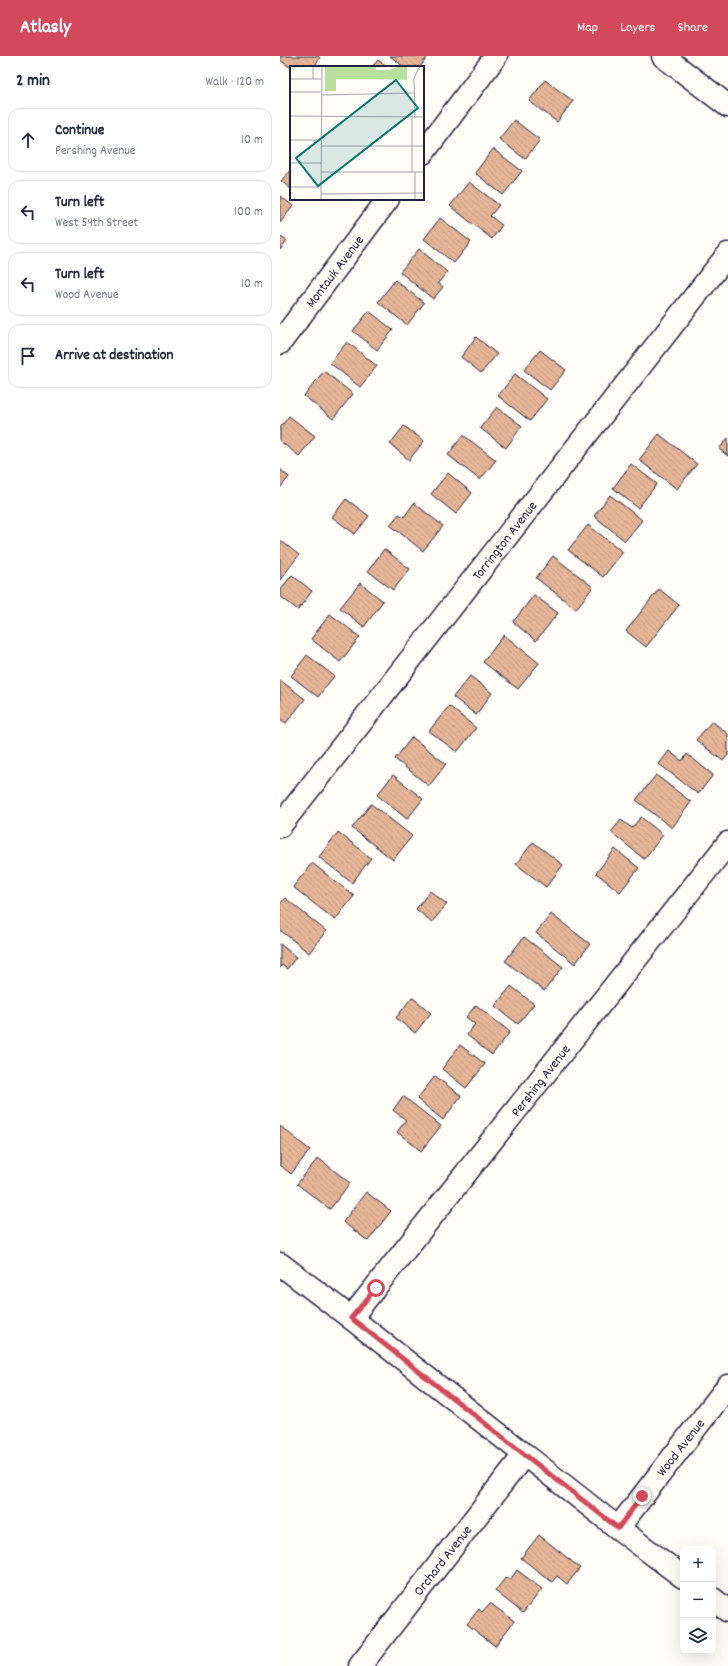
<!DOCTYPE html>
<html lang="en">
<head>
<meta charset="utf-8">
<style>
	body { margin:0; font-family:Dekko,sans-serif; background:#f2f2f3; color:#1f2937 }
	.controls { position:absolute; right:12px; bottom:12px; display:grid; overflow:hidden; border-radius:8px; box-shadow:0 4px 16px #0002 }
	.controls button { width:36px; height:36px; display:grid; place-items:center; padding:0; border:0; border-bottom:1px solid #e0e1e3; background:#fff; color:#1f2937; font:20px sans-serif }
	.stop { position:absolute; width:12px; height:12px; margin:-9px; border:3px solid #d1495b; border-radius:50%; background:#fff }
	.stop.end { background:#d1495b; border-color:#fff; box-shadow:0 1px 4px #0008 }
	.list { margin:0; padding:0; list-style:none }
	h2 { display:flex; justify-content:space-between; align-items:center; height:52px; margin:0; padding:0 16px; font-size:17px }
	h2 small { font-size:13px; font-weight:400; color:#747a83 }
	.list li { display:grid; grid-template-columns:26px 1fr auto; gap:12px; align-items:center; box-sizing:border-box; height:64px; margin:0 8px 8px; padding:0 8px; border:1px solid #e0e1e3; border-radius:12px }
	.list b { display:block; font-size:15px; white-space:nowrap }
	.list p { margin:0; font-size:13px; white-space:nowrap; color:#747a83 }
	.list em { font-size:13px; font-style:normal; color:#747a83 }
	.icon { flex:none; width:22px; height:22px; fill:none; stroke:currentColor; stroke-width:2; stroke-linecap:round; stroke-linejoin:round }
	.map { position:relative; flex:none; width:448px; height:1610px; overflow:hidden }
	header { display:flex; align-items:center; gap:24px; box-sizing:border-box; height:56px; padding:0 20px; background:#d1495b; color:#fff }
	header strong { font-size:19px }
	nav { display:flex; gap:22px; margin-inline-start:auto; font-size:14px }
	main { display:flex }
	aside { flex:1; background:#fff }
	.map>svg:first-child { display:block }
	.building { fill:url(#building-back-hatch); stroke:#22223b }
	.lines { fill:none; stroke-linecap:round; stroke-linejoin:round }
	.minor-casing { stroke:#22223b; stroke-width:25 }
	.minor { stroke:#fdfcf7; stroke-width:22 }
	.route { stroke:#d1495b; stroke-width:5 }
	.labels { text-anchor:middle; stroke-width:3.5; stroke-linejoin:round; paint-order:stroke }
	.street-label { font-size:14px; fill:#22223b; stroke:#fdfcf7 }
	.inset-road { fill:none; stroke:#a5a5ac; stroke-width:1 }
	.view { fill:#0f766e; fill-opacity:0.15; stroke:#0f766e; stroke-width:2 }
	.inset-edge { fill:none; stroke:#22223b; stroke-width:2 }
</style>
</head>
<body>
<header>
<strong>Atlasly</strong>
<nav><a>Map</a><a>Layers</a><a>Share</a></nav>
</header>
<main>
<aside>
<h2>2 min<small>Walk · 120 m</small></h2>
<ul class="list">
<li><svg class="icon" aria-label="ahead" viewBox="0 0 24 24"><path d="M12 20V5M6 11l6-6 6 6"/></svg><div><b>Continue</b><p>Pershing Avenue</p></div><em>10 m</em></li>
<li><svg class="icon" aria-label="left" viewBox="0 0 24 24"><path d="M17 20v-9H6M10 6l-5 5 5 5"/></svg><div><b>Turn left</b><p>West 54th Street</p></div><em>100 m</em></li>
<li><svg class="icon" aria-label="left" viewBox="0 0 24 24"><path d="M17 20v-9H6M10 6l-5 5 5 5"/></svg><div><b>Turn left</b><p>Wood Avenue</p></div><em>10 m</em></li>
<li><svg class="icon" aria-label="arrive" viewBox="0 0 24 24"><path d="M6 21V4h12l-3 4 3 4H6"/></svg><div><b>Arrive at destination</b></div></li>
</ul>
</aside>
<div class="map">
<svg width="448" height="1610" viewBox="0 0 448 1610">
	<defs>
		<pattern id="building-back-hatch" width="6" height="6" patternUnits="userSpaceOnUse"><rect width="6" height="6" fill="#e7b698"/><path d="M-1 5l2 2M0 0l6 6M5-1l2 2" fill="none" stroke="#c69c84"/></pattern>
	</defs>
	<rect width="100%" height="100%" fill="#fdfcf7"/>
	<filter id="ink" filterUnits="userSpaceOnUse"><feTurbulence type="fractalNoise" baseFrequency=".025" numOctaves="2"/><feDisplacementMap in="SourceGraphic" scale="8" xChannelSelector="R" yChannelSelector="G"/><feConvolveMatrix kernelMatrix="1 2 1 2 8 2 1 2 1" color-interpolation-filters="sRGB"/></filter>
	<g filter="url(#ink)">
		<!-- building -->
		<g class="building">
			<polygon points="0,0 38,0 40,2 34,11 11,11 11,12 0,4"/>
			<polygon points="110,0 148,0 140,11 124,11"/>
			<polygon points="98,4 108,11 92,11"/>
			<polygon points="265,24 293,45 277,66 249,45"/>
			<polygon points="234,64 260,84 245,103 219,83"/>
			<polygon points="213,93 242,115 223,139 195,117"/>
			<polygon points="11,113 11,133 1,125"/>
			<polygon points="189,126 219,149 210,160 222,169 212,183 170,150"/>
			<polygon points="0,140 13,150 0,167"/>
			<polygon points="160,162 191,186 174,207 144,183"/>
			<polygon points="0,180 7,185 0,194"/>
			<polygon points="139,193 167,216 158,227 163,231 153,243 120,216"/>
			<polygon points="115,224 144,247 127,269 98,246"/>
			<polygon points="89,255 113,274 97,294 73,275"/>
			<polygon points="196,281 217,298 201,317 181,301"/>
			<polygon points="67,286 97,310 80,331 50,307"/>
			<polygon points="260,294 286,314 270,334 244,314"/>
			<polygon points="44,315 73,338 53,363 24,340"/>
			<polygon points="235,318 267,343 250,365 218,340"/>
			<polygon points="217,351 242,370 226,392 200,372"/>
			<polygon points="9,360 35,380 19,400 0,385 0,372"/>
			<polygon points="124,370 144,385 129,404 110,388"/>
			<polygon points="379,378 417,408 397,433 359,404"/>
			<polygon points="183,379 216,404 200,424 168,399"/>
			<polygon points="448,382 448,400 439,393"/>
			<polygon points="351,408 377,428 358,452 333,432"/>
			<polygon points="0,413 9,421 0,432"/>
			<polygon points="168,417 192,437 176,458 151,438"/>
			<polygon points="330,439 362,464 345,485 314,460"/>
			<polygon points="66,443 89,460 75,478 52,461"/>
			<polygon points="134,447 163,470 143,495 110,469 119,458 124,461"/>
			<polygon points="308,469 343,496 323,521 288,494"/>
			<polygon points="0,484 19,499 0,524"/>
			<polygon points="104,493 130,513 113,534 88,515"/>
			<polygon points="273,500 313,531 296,553 256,522"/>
			<polygon points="12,519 32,535 18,554 0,540 0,534"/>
			<polygon points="80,527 103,545 84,571 60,552"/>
			<polygon points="379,533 399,549 366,591 346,575"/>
			<polygon points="254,539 278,557 256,585 233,566"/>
			<polygon points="50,558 80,581 60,606 31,583"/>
			<polygon points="224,579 259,607 238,633 203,606"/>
			<polygon points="27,599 54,620 38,641 11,620"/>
			<polygon points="190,620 212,637 196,659 173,641"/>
			<polygon points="0,624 25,643 6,667 0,663"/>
			<polygon points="169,650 196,672 177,696 149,675"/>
			<polygon points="432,665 448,678 448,699 443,705 416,684"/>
			<polygon points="132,681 166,708 149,730 115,703"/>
			<polygon points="389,695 402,705 407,698 433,719 418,738 379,708"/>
			<polygon points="113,719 143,743 127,763 97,739"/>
			<polygon points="376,719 411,746 392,772 356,744"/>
			<polygon points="91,748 132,780 113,804 72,772"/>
			<polygon points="361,761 383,779 364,803 331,776 341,764 352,772"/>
			<polygon points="58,776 91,802 72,827 39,801"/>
			<polygon points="253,786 283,809 266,831 236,808"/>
			<polygon points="335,793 359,812 340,836 316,817"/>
			<polygon points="32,807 74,840 55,864 13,831"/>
			<polygon points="150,835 167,848 152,866 136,853"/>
			<polygon points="5,842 46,875 29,897 0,874 0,848"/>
			<polygon points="271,858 310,888 295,908 256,877"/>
			<polygon points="244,881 283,911 264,935 225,905"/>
			<polygon points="0,888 16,901 7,913 2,909 0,912"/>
			<polygon points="231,930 254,948 238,968 215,950"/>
			<polygon points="132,941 151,957 135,977 116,962"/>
			<polygon points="196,949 230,976 212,999 187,979 195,968 186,961"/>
			<polygon points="180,989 205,1008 186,1032 162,1013"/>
			<polygon points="155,1020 181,1040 163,1064 137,1043"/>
			<polygon points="123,1040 161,1070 141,1095 117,1076 126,1064 113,1054"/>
			<polygon points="0,1070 30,1094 11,1118 0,1109"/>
			<polygon points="38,1102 70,1127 50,1153 17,1128"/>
			<polygon points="86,1136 111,1155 88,1185 63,1166"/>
			<polygon points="259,1479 300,1512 287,1528 277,1520 272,1526 241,1502"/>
			<polygon points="237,1514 262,1533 243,1557 215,1535 226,1521 230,1524"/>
			<polygon points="210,1547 234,1565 215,1590 187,1568 199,1553 202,1556"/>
		</g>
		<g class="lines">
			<!-- minor casing -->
			<g class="minor-casing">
				<g id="minor">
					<polyline points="383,0 448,50"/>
					<polyline points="143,97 216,0"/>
					<polyline points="0,287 108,143"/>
					<polyline points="0,770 448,198"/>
					<polyline points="0,1208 71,1262 338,1472 403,1521"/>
					<polyline points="71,1262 448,787"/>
					<polyline points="338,1472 448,1330"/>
					<polyline points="433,1543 448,1555"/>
					<polyline points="80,1610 244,1399"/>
				</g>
			</g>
			<!-- minor -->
			<use href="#minor" class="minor"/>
		</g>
	</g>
	<g class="lines" filter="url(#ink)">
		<!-- route -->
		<polyline class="route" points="96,1232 71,1262 338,1472 362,1440"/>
	</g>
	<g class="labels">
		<!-- street labels -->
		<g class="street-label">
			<text transform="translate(54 215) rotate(-53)" y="5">Montauk Avenue</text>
			<text transform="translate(224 484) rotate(-52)" y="5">Torrington Avenue</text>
			<text transform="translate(260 1024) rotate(-52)" y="5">Pershing Avenue</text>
			<text transform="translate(400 1391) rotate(-52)" y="5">Wood Avenue</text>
			<text transform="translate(162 1504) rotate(-52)" y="5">Orchard Avenue</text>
		</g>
	</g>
	<!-- overview -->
	<g transform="translate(10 10)">
		<rect width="134" height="134" fill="#fdfcf7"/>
		<path d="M110,0H117V14L86,13V4H99Z" fill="#b9e19d"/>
		<path d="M35,0H86V13H46V25H35Z" fill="#b9e19d"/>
		<path class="inset-road" d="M23,0V13M0,13H31M0,26H31M31,29L124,27M0,50L134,51M122,52V106M125,52L124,12L130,0M0,74H31M31,80H134M0,97H31M31,106H134M125,106V134M0,121H31M31,128L134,127M31,134L32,0"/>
		<path class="view" d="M106,14L128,42L28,120L6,92Z"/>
		<rect width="134" height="134" class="inset-edge"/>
	</g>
</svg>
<div class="controls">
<button>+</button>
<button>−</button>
<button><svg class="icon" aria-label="layers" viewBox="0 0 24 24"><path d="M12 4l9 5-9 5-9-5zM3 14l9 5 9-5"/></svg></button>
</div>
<div class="stop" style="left:96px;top:1232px"></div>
<div class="stop end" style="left:362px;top:1440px"></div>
</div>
</main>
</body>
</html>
